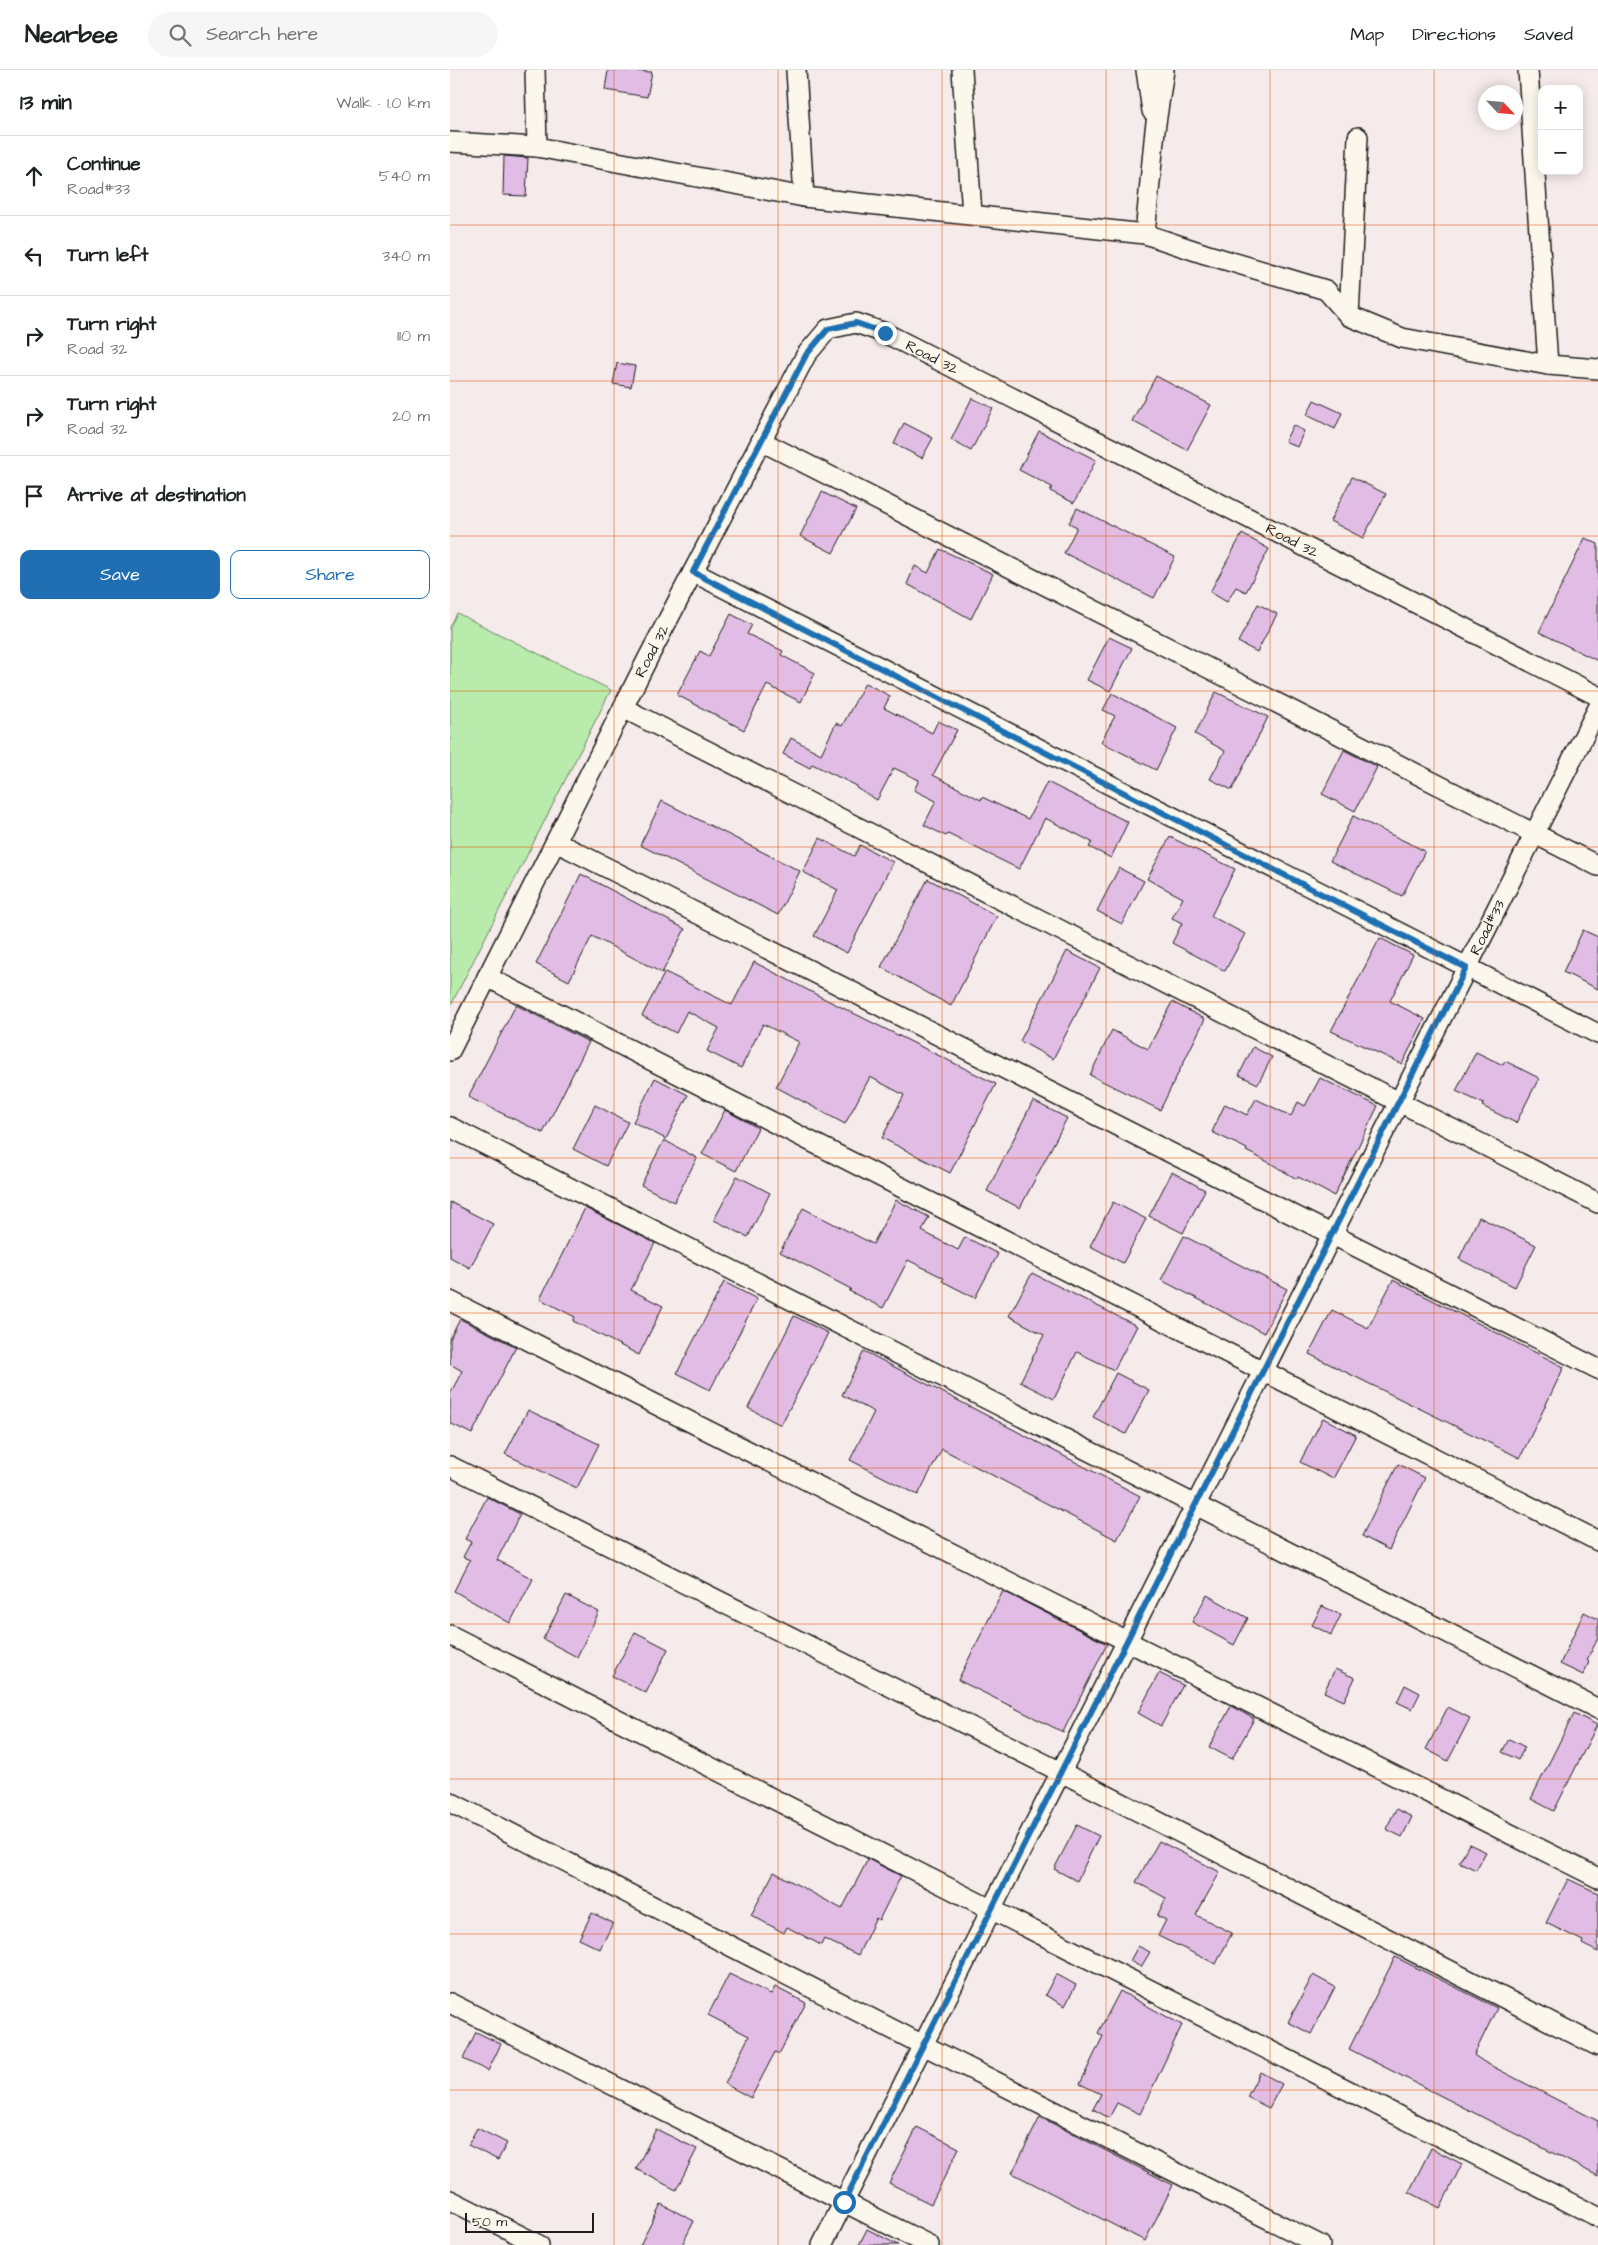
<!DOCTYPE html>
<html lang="en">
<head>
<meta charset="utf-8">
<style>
	body { margin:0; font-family:"Architects Daughter",sans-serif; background:#f6f6f6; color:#202124 }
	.controls { position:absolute; right:15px; top:15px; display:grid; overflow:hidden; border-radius:10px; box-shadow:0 2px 12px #0003 }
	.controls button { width:45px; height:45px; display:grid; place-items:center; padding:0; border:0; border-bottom:1px solid #e0e0e0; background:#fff; color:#202124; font:25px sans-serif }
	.compass { position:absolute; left:1028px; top:15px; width:45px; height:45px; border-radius:50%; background:#fff; box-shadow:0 2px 12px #0003; rotate:116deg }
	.scale { position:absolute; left:15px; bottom:12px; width:129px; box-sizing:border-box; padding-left:5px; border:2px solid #1c1c1c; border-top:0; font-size:14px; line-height:18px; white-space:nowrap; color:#1c1c1c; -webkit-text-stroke:4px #fbf7ec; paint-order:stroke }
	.stop { position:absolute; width:15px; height:15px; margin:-11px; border:4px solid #1f6fb2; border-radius:50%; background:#fff }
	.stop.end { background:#1f6fb2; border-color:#fff; box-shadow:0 1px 5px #0008 }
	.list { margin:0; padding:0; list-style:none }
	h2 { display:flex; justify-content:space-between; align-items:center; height:65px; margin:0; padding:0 20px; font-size:21px }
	h2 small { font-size:16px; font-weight:400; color:#757577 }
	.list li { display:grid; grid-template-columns:32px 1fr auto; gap:15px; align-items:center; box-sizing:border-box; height:80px; padding:0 20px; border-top:1px solid #e0e0e0 }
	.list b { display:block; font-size:19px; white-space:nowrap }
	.list p { margin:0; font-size:16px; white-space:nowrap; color:#757577 }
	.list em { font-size:16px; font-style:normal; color:#757577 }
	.actions { display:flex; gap:10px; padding:15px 20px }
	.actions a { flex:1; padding:11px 0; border:1px solid #1f6fb2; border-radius:10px; text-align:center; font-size:18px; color:#1f6fb2 }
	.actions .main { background:#1f6fb2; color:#fff }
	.icon { flex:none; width:28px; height:28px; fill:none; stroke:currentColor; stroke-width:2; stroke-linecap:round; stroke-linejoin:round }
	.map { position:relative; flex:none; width:1148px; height:2175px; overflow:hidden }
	header { display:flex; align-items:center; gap:30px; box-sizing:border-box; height:70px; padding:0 25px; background:#fff; border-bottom:1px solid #e0e0e0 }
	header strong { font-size:24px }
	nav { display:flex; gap:28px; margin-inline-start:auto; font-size:18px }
	.search { width:350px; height:45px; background:#f6f6f6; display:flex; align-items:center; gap:12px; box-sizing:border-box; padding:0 18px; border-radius:28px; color:#757577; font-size:19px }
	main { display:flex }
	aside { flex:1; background:#fff }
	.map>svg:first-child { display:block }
	.green { fill:#b8ebac; stroke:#6a8464 }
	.building { fill:#e1bce5; stroke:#1c1c1c }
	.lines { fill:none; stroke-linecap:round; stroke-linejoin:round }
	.minor-casing { stroke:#1c1c1c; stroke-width:22 }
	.minor { stroke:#fbf7ec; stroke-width:19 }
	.route { stroke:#1f6fb2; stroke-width:6 }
	.grid { fill:none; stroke:#e8590c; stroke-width:1; stroke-opacity:0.55 }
	.labels { text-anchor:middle; stroke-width:5; stroke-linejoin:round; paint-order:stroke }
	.street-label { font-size:15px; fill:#1c1c1c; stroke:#fbf7ec }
</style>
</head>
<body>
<header>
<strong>Nearbee</strong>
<div class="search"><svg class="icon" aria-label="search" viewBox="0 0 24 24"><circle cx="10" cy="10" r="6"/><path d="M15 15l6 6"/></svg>Search here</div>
<nav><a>Map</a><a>Directions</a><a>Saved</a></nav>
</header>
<main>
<aside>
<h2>13 min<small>Walk · 1.0 km</small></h2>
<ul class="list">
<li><svg class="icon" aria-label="ahead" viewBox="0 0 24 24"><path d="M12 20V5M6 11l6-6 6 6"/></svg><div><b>Continue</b><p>Road#33</p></div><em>540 m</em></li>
<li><svg class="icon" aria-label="left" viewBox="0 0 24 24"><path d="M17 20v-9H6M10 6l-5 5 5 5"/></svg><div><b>Turn left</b></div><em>340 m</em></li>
<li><svg class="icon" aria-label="right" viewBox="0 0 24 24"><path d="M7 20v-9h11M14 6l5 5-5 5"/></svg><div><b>Turn right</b><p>Road 32</p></div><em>110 m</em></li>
<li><svg class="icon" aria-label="right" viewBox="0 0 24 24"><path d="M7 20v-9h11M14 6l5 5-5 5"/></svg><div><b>Turn right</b><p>Road 32</p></div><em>20 m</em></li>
<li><svg class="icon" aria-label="arrive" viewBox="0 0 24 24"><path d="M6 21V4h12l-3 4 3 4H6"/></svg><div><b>Arrive at destination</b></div></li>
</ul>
<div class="actions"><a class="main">Save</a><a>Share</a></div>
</aside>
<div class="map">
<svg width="1148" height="2175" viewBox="0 0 1148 2175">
	<rect width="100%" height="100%" fill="#f6ebeb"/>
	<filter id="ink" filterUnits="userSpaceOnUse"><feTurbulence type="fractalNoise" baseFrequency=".02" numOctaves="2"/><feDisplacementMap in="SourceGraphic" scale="10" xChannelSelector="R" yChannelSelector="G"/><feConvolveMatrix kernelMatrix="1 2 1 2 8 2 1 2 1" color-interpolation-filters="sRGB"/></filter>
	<g filter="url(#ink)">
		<!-- green -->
		<polygon class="green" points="7,543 161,620 0,937 0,557"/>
		<!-- building -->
		<g class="building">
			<polygon points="158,0 202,2 197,27 155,20"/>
			<polygon points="54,86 78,88 76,126 53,125"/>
			<polygon points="167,293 185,296 181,317 163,314"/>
			<polygon points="706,306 761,335 737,380 682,351"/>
			<polygon points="522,328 543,338 521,381 501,370"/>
			<polygon points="864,330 892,343 885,359 857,345"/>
			<polygon points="454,353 483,368 472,388 444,374"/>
			<polygon points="843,355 854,361 847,377 835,371"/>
			<polygon points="589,361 646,390 624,433 600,421 602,417 569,400"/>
			<polygon points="902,407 936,424 913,468 880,451"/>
			<polygon points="372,422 406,439 383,483 350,466"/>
			<polygon points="627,438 725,487 704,528 614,483 627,457 619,453"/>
			<polygon points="792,464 819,479 796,522 786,517 777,532 760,522"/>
			<polygon points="1135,468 1148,474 1148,591 1089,562"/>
			<polygon points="490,479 543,504 521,549 457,514 465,496 478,503"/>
			<polygon points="808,534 827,544 807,582 788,572"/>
			<polygon points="281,544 302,555 297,564 333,581 331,585 365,603 351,632 317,615 294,660 227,625 250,581 259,586"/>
			<polygon points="659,567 682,578 660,621 637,610"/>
			<polygon points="415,613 440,626 434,638 482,663 488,651 507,660 483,705 531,730 532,727 578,749 597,712 678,752 661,788 639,777 642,772 595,748 569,799 498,764 496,766 474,755 486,731 464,720 469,710 444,698 427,730 406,718 407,716 362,694 360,698 333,684 341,668 371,684 386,653 392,656"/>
			<polygon points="766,622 818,647 782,720 760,709 775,681 745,664"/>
			<polygon points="662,623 727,658 706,700 651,672 665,646 653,640"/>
			<polygon points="894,680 927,697 905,741 872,724"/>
			<polygon points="212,731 350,801 328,845 190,775"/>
			<polygon points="903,746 975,781 952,826 880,791"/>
			<polygon points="720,767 785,799 761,846 795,864 775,901 722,873 732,853 722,848 733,828 697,809"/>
			<polygon points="370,768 404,786 410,775 443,792 397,883 364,866 388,820 353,802"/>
			<polygon points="669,798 694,811 672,854 647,841"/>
			<polygon points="131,804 235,859 212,903 142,866 119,911 86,894"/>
			<polygon points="478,809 547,846 501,936 431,897"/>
			<polygon points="1133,860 1148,867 1148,919 1113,902"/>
			<polygon points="930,868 963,885 940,931 975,949 952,994 881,961"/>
			<polygon points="617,881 650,898 603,989 570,971"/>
			<polygon points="304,892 373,928 546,1014 500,1103 432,1068 454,1025 420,1007 395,1054 326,1017 349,972 313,954 291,998 257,981 269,958 237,941 226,963 192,946 215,902 282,935"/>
			<polygon points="722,932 755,949 710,1040 640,1005 662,960 698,979"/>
			<polygon points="66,935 139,972 93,1063 18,1027"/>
			<polygon points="803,977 822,987 808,1014 789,1005"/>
			<polygon points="1026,982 1053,995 1055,991 1089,1008 1066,1053 1032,1036 1034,1034 1006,1021"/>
			<polygon points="205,1008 238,1025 216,1069 183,1052"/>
			<polygon points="870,1008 928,1036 884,1126 848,1107 847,1109 828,1098 828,1097 796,1081 797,1079 762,1062 775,1034 797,1045 806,1029 841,1046 848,1032 855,1036"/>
			<polygon points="583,1031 617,1048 570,1138 537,1121"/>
			<polygon points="145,1035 178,1052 156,1096 123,1079"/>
			<polygon points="275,1040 308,1058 286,1101 252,1084"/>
			<polygon points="214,1070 247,1088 224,1132 191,1115"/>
			<polygon points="722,1102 755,1120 733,1163 699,1146"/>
			<polygon points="287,1106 320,1123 298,1167 264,1150"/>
			<polygon points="446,1130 479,1147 472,1161 508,1180 515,1167 548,1184 525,1228 492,1211 494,1208 458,1190 433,1238 399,1221 401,1219 330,1182 353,1138 423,1174"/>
			<polygon points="0,1132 43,1154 20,1198 0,1187"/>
			<polygon points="663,1132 696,1149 673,1193 640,1176"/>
			<polygon points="135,1138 205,1173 181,1220 213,1236 189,1285 123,1251 125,1247 90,1229"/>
			<polygon points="1029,1147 1086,1175 1065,1217 1009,1189"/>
			<polygon points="734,1166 837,1219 814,1263 711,1210"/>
			<polygon points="582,1203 687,1256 664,1300 627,1282 604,1329 570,1312 594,1265 559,1246"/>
			<polygon points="943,1210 1114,1297 1070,1388 859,1284 882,1240 918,1258"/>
			<polygon points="274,1212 307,1229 260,1320 227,1303"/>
			<polygon points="344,1246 378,1263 331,1355 298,1338"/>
			<polygon points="10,1249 66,1277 22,1364 0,1353 0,1324 12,1301 0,1294 0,1269"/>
			<polygon points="414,1281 690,1426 667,1470 492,1379 468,1425 400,1390 424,1342 392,1325"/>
			<polygon points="666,1303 699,1320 676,1364 643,1347"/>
			<polygon points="78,1340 149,1374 127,1418 55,1384"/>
			<polygon points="873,1348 906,1365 883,1409 850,1392"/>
			<polygon points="948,1394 975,1408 939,1480 912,1466"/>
			<polygon points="37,1427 70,1444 47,1490 83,1509 60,1553 4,1521 20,1490 13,1487 21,1472 15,1469"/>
			<polygon points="553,1521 657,1574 613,1662 508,1610"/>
			<polygon points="116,1525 149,1542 127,1587 93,1569"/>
			<polygon points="757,1525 798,1548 784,1575 742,1552"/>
			<polygon points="872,1536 891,1545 881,1565 862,1555"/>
			<polygon points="1134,1542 1148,1549 1148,1568 1137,1590 1139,1592 1133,1605 1110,1594"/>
			<polygon points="185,1562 218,1579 196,1623 162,1606"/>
			<polygon points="885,1599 905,1608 894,1631 874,1622"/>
			<polygon points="709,1603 733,1615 711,1656 688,1643"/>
			<polygon points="955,1615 970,1623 962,1639 947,1632"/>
			<polygon points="781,1636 804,1649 782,1689 759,1677"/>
			<polygon points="998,1637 1020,1648 998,1691 976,1679"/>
			<polygon points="1124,1643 1147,1655 1104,1741 1081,1729"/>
			<polygon points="1059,1669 1075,1677 1068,1690 1052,1682"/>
			<polygon points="946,1739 962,1747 952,1767 936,1759"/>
			<polygon points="627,1755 649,1766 627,1811 604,1799"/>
			<polygon points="709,1771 770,1802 746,1845 782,1863 766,1894 708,1866 716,1850 707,1846 716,1828 686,1812"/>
			<polygon points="1019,1774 1036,1782 1026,1800 1009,1792"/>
			<polygon points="418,1789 451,1806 429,1850 426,1848 408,1885 374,1869 371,1875 337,1857 334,1863 301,1845 324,1802 392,1839"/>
			<polygon points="1118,1809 1148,1823 1148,1882 1132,1874 1133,1871 1096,1853"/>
			<polygon points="142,1843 163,1853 150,1879 129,1869"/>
			<polygon points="688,1876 700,1882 691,1897 680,1891"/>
			<polygon points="945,1887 1047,1938 1024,1985 1034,1992 1148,2051 1148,2106 899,1979"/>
			<polygon points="279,1904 321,1924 325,1917 356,1933 329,1984 325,1982 301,2028 275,2014 299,1966 258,1945"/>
			<polygon points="606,1904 626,1915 615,1936 595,1925"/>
			<polygon points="863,1905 885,1917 861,1964 838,1952"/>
			<polygon points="670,1921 732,1955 690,2044 667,2033 659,2048 643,2039 651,2024 630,2014 653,1966 648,1963"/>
			<polygon points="26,1962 51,1974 38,2001 13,1989"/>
			<polygon points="810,2002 832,2014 819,2038 797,2027"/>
			<polygon points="590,2047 723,2115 695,2171 562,2103"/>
			<polygon points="467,2057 509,2078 481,2134 439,2113"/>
			<polygon points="27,2058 57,2073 48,2090 18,2075"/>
			<polygon points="206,2059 247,2079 226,2120 186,2099"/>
			<polygon points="981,2078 1012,2094 990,2138 959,2122"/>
			<polygon points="211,2134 244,2151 232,2175 190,2175"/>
			<polygon points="417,2159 448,2175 409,2175"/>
		</g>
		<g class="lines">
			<!-- minor casing -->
			<g class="minor-casing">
				<g id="minor">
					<polyline points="85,0 87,77"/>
					<polyline points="512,0 522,144"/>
					<polyline points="696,0 702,41"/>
					<polyline points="1078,0 1098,295"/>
					<polyline points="0,72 87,77 354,127 346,0"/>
					<polyline points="354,127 695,164 755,184 876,220 899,246 952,268 1098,295 1148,299"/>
					<polyline points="695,164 705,60 714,0"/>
					<polyline points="899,246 908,67"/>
					<polyline points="311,371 1148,796"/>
					<polyline points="243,502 1148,964"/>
					<polyline points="173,638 1148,1133"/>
					<polyline points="106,772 1148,1299"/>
					<polyline points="37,907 1148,1471"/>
					<path id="s1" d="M0,981L197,590L356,285L378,259L406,253L435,263L1148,626"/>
					<polyline points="0,1057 1148,1639"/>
					<polyline points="0,1231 1148,1808"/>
					<polyline points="0,1396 611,1702 1148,1976"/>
					<polyline points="0,1565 1148,2147"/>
					<polyline points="0,1732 473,1975 870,2175"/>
					<polyline points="0,1933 479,2175"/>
					<polyline points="0,2130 89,2175"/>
					<path id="s2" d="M372,2175L1148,638"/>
				</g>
			</g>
			<!-- minor -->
			<use href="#minor" class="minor"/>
		</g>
	</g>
	<g class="lines" filter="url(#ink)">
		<!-- route -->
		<polyline class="route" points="394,2132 1016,898 243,502 356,285 378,259 406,253 435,263"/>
	</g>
	<!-- grid -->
	<path class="grid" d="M164,0V2175M328,0V2175M492,0V2175M656,0V2175M820,0V2175M984,0V2175M0,155H1148M0,311H1148M0,466H1148M0,621H1148M0,777H1148M0,932H1148M0,1088H1148M0,1243H1148M0,1398H1148M0,1554H1148M0,1709H1148M0,1864H1148M0,2020H1148"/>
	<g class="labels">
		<!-- street labels -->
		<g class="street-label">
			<text dy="5" stroke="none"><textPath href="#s1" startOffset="928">Road 32</textPath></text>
			<text dy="5" stroke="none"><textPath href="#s1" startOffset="1332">Road 32</textPath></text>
			<text dy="5" stroke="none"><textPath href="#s1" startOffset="448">Road 32</textPath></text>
			<text dy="5" stroke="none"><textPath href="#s2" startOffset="1476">Road#33</textPath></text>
		</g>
	</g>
</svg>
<div class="controls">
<button>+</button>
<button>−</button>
</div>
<svg class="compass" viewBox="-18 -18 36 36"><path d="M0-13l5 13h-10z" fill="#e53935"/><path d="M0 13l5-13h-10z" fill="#757577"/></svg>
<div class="scale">50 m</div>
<div class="stop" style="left:394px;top:2132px"></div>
<div class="stop end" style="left:435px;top:263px"></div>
</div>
</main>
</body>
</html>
